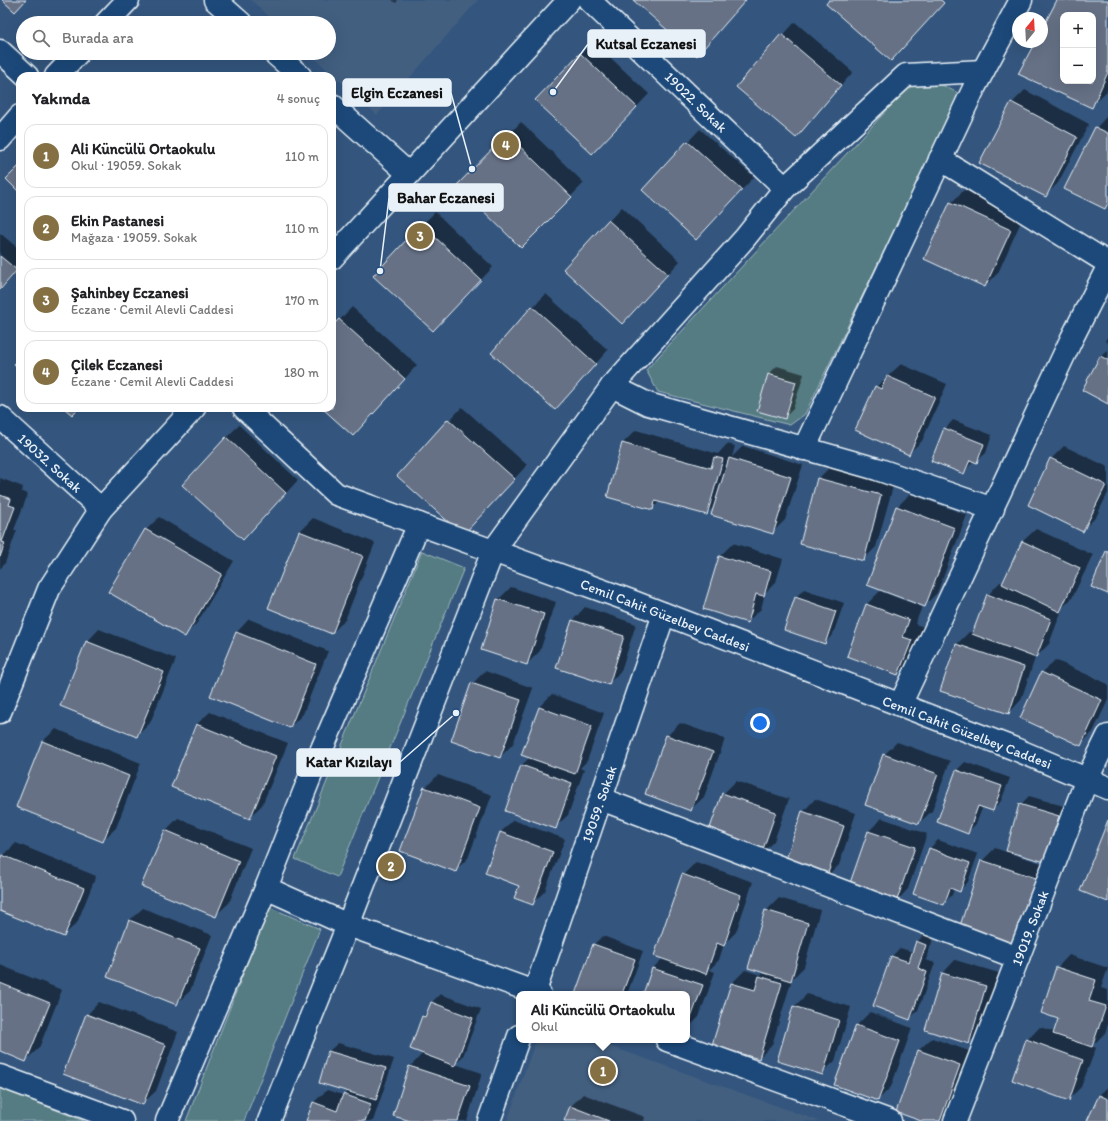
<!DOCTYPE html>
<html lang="tr">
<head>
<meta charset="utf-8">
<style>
	body { margin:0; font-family:Itim,sans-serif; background:#f2f2f2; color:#202124 }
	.controls { position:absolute; right:12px; top:12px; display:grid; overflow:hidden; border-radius:8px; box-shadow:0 4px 16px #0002 }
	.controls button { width:36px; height:36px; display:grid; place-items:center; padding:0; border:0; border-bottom:1px solid #e0e0e0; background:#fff; color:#202124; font:20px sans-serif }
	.compass { position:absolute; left:1012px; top:12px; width:36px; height:36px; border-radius:50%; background:#fff; box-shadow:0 4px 16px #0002; rotate:18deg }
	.you { position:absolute; left:760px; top:723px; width:14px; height:14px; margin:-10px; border:3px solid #fff; border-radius:50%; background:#1a73e8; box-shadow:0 0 0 6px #1a73e833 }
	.badge { display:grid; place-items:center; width:26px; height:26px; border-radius:50%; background:#847042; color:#fff; font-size:13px; font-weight:700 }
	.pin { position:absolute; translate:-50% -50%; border:2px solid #fff; box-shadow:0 1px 4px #0006 }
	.popup { position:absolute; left:516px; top:991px; width:174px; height:52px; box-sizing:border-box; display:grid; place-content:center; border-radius:8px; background:#fff; filter:drop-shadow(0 1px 3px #0005); font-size:13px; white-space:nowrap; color:#757577 }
	.popup b { font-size:15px; color:#202124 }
	.popup::after { content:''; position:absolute; left:50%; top:100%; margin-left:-8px; border:8px solid transparent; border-top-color:#fff }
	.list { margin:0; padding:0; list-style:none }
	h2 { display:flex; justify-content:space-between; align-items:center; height:52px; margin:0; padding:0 16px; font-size:17px }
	h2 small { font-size:13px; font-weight:400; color:#757577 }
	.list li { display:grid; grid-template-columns:26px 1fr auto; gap:12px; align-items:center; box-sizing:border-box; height:64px; margin:0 8px 8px; padding:0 8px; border:1px solid #e0e0e0; border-radius:12px }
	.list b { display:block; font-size:15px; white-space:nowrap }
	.list p { margin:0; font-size:13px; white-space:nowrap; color:#757577 }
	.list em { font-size:13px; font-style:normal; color:#757577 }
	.icon { flex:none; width:22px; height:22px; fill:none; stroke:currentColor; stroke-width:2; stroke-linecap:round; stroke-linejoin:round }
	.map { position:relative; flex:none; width:1108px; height:1121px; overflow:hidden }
	.search { position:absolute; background:#fff; box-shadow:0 4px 16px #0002; left:16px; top:16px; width:320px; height:44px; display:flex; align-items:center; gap:10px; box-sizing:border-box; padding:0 14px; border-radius:22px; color:#757577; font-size:15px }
	.panel { position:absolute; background:#fff; box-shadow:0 4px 16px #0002; left:16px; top:72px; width:320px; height:340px; border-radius:12px }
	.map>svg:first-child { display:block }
	.built { fill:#435e80 }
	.green { fill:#557c82; stroke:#9eb6bd }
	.shadow { fill:#0007; fill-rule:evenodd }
	.building { fill:#667186; stroke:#e8f1f8; fill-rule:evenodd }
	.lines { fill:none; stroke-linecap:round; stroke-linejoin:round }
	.minor-casing { stroke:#e8f1f8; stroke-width:25 }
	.tertiary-casing { stroke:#e8f1f8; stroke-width:25 }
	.minor { stroke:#1f4a7a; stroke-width:22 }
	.tertiary { stroke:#1f4a7a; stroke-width:22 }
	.labels { text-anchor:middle; stroke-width:3; stroke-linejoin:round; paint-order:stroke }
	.street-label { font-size:14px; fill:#e8f1f8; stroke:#1f4a7a }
	.leader { fill:none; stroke:#e8f1f8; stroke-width:1.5 }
	.callout-dot { fill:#e8f1f8; stroke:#1f4a7a; stroke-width:1.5 }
	.callout { fill:#e8f1f8; stroke:#e8f1f8; stroke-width:1.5 }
	.callout-label { font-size:15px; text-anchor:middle; font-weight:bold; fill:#111 }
</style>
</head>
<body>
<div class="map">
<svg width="1108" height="1121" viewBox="0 0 1108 1121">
	<rect width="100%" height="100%" fill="#34567e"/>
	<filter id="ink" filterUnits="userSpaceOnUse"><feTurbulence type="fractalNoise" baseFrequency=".025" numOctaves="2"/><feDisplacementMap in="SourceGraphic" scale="8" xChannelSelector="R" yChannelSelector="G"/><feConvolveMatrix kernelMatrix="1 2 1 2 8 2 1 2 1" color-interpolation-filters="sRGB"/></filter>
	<g filter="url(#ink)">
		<!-- built -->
		<g class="built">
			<polygon points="251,0 478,0 377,115 309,53 329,53 329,23 276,23"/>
			<polygon points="536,1040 593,1040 819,1121 507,1121"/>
		</g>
		<!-- green -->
		<g class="green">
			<polygon points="912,83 942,85 960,94 805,414 790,425 658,392 646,370"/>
			<polygon points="422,551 464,568 337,877 295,859"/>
			<polygon points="269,907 320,929 244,1121 186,1121"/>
			<polygon points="0,1088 84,1121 0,1121"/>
		</g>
		<!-- shadow -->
		<g class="shadow">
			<polygon points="392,0 398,0 396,3"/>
			<polygon points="746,0 697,55 634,1 634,0"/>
			<path d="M1058,0H1108V90L1091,106L1020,74L1036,42H1042V31ZM1063,15H1093V81H1063Z"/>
			<polygon points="795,22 853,72 796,136 738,86"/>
			<polygon points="593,41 649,94 605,140 581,54"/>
			<polygon points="1025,90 1089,124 1058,183 1045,196 1012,103"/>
			<polygon points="1108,115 1108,204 1105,208 1096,128"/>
			<polygon points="521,122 584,183 521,247 458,185"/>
			<polygon points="700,129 754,177 696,239 643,190"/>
			<polygon points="964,190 1023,217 998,273 985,286 951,203"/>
			<polygon points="622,207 680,261 635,310 564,269"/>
			<polygon points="435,212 493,267 446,317 422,225"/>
			<polygon points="0,233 20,250 20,267 0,291"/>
			<polygon points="546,294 608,350 567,396 533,307"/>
			<polygon points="352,307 417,365 366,422 324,408 332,408 332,328"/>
			<polygon points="1108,336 1108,343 1105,341"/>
			<polygon points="1108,349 1108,403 1083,390 1100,356"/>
			<polygon points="901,364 947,384 922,441 909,453 876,387"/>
			<polygon points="777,366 804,374 793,409 784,418 758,410 769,374"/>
			<polygon points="462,407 527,465 476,521 398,476"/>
			<polygon points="953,420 992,435 986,453 977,461 974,460 964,473 945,429"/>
			<polygon points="239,425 298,480 256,526 226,438"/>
			<polygon points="636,430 718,454 727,444 735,446 732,457 743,446 803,465 785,520 772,533 715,506 706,514 660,501 652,509 608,496 623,443"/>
			<polygon points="1064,446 1108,467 1108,493 1096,517 1083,530 1051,459"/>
			<polygon points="831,466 894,483 876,547 863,560 818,479"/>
			<polygon points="0,478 23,487 22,492 28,494 14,530 17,530 5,563 0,569"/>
			<polygon points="910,494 967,515 937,593 924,606 897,507"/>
			<polygon points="159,517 234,561 197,623 185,635 110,592 146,530"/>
			<polygon points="313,518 375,543 345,620 332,633 270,608 300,531"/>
			<polygon points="1036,529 1093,555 1072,598 1063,607 1049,644 1035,658 1021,700 1009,713 956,645 969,632 973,633 988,595 1000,582 1004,583 1023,541"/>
			<polygon points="733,543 783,559 776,582 765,593 761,609 748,621 704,608 720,556"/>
			<polygon points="511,587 556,602 540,651 527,664 498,600"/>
			<polygon points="804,589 844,603 833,634 825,643 795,598"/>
			<polygon points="880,591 922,607 915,624 924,627 911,661 898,674 848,655 867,604"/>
			<polygon points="585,607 636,624 621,671 608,684 573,620"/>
			<polygon points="249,619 328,651 303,714 290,727 211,695 237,632"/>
			<polygon points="99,629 176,659 150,723 137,736 87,642"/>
			<polygon points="1055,660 1108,684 1108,700 1093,732 1080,745 1042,673"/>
			<polygon points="485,671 533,688 513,744 500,757 472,684"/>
			<polygon points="552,694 604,713 587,761 580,768 584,770 568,815 555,827 522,765 530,757 539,707"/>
			<polygon points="210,712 288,743 262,805 249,818 172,786 197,724"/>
			<polygon points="680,723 725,739 704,797 691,809 667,736"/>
			<polygon points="56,729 141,763 116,828 103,840 17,806 43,741"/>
			<polygon points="897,742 950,761 932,811 919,823 884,755"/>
			<polygon points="965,762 1010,778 1001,801 993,810 983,806 976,824 968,832 957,770"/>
			<polygon points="438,775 492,795 468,858 455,871 425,788"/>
			<polygon points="736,781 789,799 774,841 761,854 723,794"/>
			<polygon points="1029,796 1067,807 1053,853 1012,852 1012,854 1051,866 1017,944 982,861 995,848 1006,852 1020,805"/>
			<polygon points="815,799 856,813 839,865 826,878 803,812"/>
			<polygon points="178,818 251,848 229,903 216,915 165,831"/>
			<polygon points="882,818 927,834 908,889 896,902 850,886 869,831"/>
			<polygon points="513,820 565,839 545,891 532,904 520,885 500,833"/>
			<polygon points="938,840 978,854 968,882 959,891 954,889 952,895 944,903 929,849"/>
			<polygon points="16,843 96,876 77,923 64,935 0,909 0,863 3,856"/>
			<polygon points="696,862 753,882 736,932 724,944 719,960 709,970 715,972 699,1017 687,1029 687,994 644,994 653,968 663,958 683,875"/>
			<polygon points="779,898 820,910 804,967 792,979 772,1045 759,1058 732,983 745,970 761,975 764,972 766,911"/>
			<polygon points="143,908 212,935 190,991 177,1003 130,920"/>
			<polygon points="926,933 934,936 926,960 935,963 918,1010 910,1019 892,956 900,948 913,952 917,942"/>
			<polygon points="603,936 643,951 627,994 577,994 594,944"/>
			<polygon points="1069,955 1108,968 1101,988 1108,990 1108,1024 1105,1033 1092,1046 1096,1048 1081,1087 1068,1100 1027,1040 1040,1027 1055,1032 1059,1018 1057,968"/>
			<polygon points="955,960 999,973 982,1030 969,1043 943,973"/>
			<polygon points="0,965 62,990 39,1048 26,1060 0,1050"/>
			<polygon points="440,994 481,1009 463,1056 455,1064 482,1073 467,1121 414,1121 410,1067 423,1053 423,1016 428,1011 431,1003"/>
			<polygon points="807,994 851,1007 835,1061 822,1073 794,1007"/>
			<polygon points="99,1002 178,1032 156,1091 143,1103 87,1015"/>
			<polygon points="870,1012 912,1028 891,1087 878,1100 835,1085 857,1025"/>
			<polygon points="932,1038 972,1052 950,1113 943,1121 924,1121 919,1050"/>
			<polygon points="338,1043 394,1059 373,1121 307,1121 314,1102 327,1090 343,1095 348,1091 320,1082 329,1051"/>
			<polygon points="1108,1087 1108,1121 1088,1121 1099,1095"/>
			<polygon points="583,1094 645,1117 644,1121 565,1121 570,1107"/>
		</g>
		<!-- building -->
		<g class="building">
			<polygon points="2,0 26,0 15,12"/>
			<polygon points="633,0 746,0 697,56"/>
			<polygon points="829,0 941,0 944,3 891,61 826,4"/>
			<path d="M1057,0H1108V72L1092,108L1018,74L1035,42H1042V29ZM1063,15H1093V81H1063Z"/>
			<polygon points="781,34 841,85 796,138 736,87"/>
			<polygon points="580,53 637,107 592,154 535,100"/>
			<polygon points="1011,102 1077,137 1046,197 979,163"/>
			<polygon points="1095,127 1108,133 1108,203 1105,209 1064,189"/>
			<polygon points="507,134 572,197 521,248 457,185"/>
			<polygon points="687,141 742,190 696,240 642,190"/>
			<polygon points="20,165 20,193 6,179"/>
			<polygon points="950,202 1011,230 985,287 924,259"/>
			<polygon points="608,220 668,274 622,324 563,269"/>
			<polygon points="421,224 481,280 433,331 373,276"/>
			<polygon points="0,256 17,270 0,290"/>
			<polygon points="532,306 596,364 555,410 491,353"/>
			<polygon points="339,319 405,379 353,436 322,408 332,408 332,326"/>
			<polygon points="1100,356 1108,360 1108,404 1082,390"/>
			<polygon points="20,358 20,370 14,364"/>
			<polygon points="768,374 796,382 785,419 757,411"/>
			<polygon points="887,376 935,397 909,455 855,430 875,386 881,389"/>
			<polygon points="64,408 79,408 72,415"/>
			<polygon points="448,419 515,479 463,535 397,476"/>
			<polygon points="944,428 984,444 977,463 970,460 964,474 931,461"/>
			<polygon points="226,437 286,493 243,540 182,485"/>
			<polygon points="622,443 711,468 714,457 723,459 707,515 655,501 653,510 607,497"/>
			<polygon points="729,458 791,477 773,534 711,515"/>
			<polygon points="1050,458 1106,485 1083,532 1028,505"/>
			<polygon points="817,478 881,495 864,561 800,544"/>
			<polygon points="0,495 11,499 9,505 15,507 2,542 5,543 0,557"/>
			<polygon points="896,506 955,528 925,607 867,585"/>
			<polygon points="145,529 222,574 185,637 108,592"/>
			<polygon points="299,531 363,556 332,634 268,608"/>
			<polygon points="1022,541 1080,568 1060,612 1002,584"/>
			<polygon points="1106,551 1108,552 1108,594 1091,587"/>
			<polygon points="719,556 771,571 764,596 756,594 748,623 703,609"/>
			<polygon points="987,594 1051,619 1036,658 972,634"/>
			<polygon points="795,597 836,611 825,644 784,630"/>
			<polygon points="497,599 544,614 527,665 481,650"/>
			<polygon points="866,604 909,620 903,637 912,640 898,675 847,656"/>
			<polygon points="572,620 624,636 609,685 556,668"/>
			<polygon points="236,632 316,664 290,728 210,696"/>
			<polygon points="86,641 164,672 137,737 60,706"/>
			<polygon points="956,644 1024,667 1009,714 940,691"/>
			<polygon points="1041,672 1102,700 1081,746 1020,718"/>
			<polygon points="471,683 521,700 500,758 451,741"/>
			<polygon points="539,707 592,726 575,774 521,755"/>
			<polygon points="196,724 276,756 250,819 171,787"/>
			<polygon points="666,735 713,752 691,811 645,794"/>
			<polygon points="42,741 129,776 103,842 16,807"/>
			<polygon points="883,754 938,774 919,824 865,805"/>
			<polygon points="521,765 572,783 556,829 505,811"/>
			<polygon points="956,770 1002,786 993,811 978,806 968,834 937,822"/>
			<polygon points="424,787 480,808 456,872 400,851"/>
			<polygon points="722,793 776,812 761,855 707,837"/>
			<polygon points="1019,804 1059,816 1045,862 1006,851"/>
			<polygon points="802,811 844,826 826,879 784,865"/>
			<polygon points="1108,820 1108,902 1080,891"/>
			<polygon points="165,830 239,861 216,917 141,886"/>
			<polygon points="868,831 915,847 896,903 849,886"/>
			<polygon points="500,832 553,852 533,905 514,898 519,886 485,873"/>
			<polygon points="929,848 970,863 960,892 950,888 944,905 913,894"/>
			<polygon points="2,855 84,888 64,937 0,911 0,860"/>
			<polygon points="981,860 1039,879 1018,945 960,926"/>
			<polygon points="682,874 741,895 724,946 717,943 706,974 654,956"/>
			<polygon points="765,910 808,923 791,981 748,968"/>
			<polygon points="129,920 200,948 177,1005 107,977"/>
			<polygon points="916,941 926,945 918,968 927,972 910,1020 873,1006 891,956 909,962"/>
			<polygon points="593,944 635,959 622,994 575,994"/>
			<polygon points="1056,967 1096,980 1089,1001 1106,1006 1092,1047 1053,1034 1058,1019 1041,1013"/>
			<polygon points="652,968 703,985 687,1029 687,994 643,994"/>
			<polygon points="942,973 986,986 969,1044 925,1030"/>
			<polygon points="759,976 782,983 759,1059 712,1045 731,983 755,990"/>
			<polygon points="0,983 50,1003 26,1062 0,1051"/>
			<polygon points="431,1002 473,1018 455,1066 410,1049 422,1016 425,1017"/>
			<polygon points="793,1006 839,1020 823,1075 777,1061"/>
			<polygon points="86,1014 166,1045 143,1105 63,1074"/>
			<polygon points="856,1025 900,1041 878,1101 834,1085"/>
			<polygon points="1026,1039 1083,1060 1069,1101 1012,1080"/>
			<polygon points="918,1050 960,1065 940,1121 921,1121 896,1112"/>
			<polygon points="328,1051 386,1068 376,1100 319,1083"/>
			<polygon points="409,1066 470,1086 458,1121 411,1121 393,1116"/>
			<polygon points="343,1094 371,1104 365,1121 306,1121 313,1102 337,1111"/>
			<polygon points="1099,1095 1108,1099 1108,1121 1087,1121"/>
			<polygon points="570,1106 609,1121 564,1121"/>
		</g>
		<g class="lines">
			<!-- minor casing -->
			<g class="minor-casing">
				<g id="minor">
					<polyline points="215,0 241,23"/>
					<polyline points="589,0 785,188"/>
					<polyline points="106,23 128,0"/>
					<polyline points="0,51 27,76"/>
					<polyline points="274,53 300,76"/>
					<polyline points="56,76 78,53"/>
					<polyline points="332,105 409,174"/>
					<polyline points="0,139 20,116"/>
					<polyline points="940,159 1108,263"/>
					<polyline points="612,386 648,404 877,469 993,509"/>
					<polyline points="0,417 101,509"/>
					<polyline points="804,449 974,88 1021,0"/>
					<polyline points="900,705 1072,338 1108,267"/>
					<polyline points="601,799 1018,958"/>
					<polyline points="266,888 348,925 540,994"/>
					<polyline points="534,994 664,614"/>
					<polyline points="667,1040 890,1121"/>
					<polyline points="0,1076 122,1121"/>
					<polyline points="167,1121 266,888 312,772 419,524"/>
					<polyline points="269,1121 348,925 493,551 612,386 745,238 785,188 906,75 983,71"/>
					<polyline points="489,1121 519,1036"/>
					<polyline points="955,1121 1087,779 1108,736"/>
				</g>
			</g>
			<!-- tertiary casing -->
			<g class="tertiary-casing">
				<g id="tertiary">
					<polyline points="332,258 569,0"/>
					<polyline points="244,408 336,494 631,601 1015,749 1108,788"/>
					<polyline points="0,712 49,589 101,509 194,408"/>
				</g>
			</g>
			<!-- minor -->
			<use href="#minor" class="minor"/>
			<!-- tertiary -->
			<use href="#tertiary" class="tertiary"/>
		</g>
	</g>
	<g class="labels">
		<!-- street labels -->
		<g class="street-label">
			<text transform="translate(696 102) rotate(44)" y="5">19022. Sokak</text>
			<text transform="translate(50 463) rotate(42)" y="5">19032. Sokak</text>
			<text transform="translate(665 615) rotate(21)" y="5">Cemil Cahit Güzelbey Caddesi</text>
			<text transform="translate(967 732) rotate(21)" y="5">Cemil Cahit Güzelbey Caddesi</text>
			<text transform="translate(599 804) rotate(-71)" y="5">19059. Sokak</text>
			<text transform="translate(1030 928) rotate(-69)" y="5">19019. Sokak</text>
		</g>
	</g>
	<!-- callouts -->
	<path class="leader" d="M553 92L588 44M472 169L451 93M380 271L389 198M456 713L400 762"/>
	<g class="callout-dot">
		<circle cx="553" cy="92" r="4"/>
		<circle cx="472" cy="169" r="4"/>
		<circle cx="380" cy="271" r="4"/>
		<circle cx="456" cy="713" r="4"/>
	</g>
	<g class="callout">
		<rect x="588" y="30" width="117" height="27" rx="4"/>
		<rect x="343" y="79" width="108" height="27" rx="4"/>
		<rect x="389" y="184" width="114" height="27" rx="4"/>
		<rect x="297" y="749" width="103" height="27" rx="4"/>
	</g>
	<g class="callout-label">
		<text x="646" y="49">Kutsal Eczanesi</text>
		<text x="397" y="98">Elgin Eczanesi</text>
		<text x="446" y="203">Bahar Eczanesi</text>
		<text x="349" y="767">Katar Kızılayı</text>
	</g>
</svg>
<div class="controls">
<button>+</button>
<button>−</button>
</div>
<svg class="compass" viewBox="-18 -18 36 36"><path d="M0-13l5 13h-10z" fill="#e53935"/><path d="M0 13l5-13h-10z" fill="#757577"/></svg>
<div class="you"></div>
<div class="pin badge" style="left:603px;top:1071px">1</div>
<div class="popup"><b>Ali Küncülü Ortaokulu</b>Okul</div>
<div class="pin badge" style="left:391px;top:866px">2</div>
<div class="pin badge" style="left:420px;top:236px">3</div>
<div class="pin badge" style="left:506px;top:145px">4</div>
<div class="search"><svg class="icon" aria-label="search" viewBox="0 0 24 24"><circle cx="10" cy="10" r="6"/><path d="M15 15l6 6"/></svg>Burada ara</div>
<section class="panel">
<h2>Yakında<small>4 sonuç</small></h2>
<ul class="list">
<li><span class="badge">1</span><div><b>Ali Küncülü Ortaokulu</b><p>Okul · 19059. Sokak</p></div><em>110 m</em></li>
<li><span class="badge">2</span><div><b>Ekin Pastanesi</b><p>Mağaza · 19059. Sokak</p></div><em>110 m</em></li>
<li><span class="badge">3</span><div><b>Şahinbey Eczanesi</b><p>Eczane · Cemil Alevli Caddesi</p></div><em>170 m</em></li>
<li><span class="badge">4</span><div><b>Çilek Eczanesi</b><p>Eczane · Cemil Alevli Caddesi</p></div><em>180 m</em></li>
</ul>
</section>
</div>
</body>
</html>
